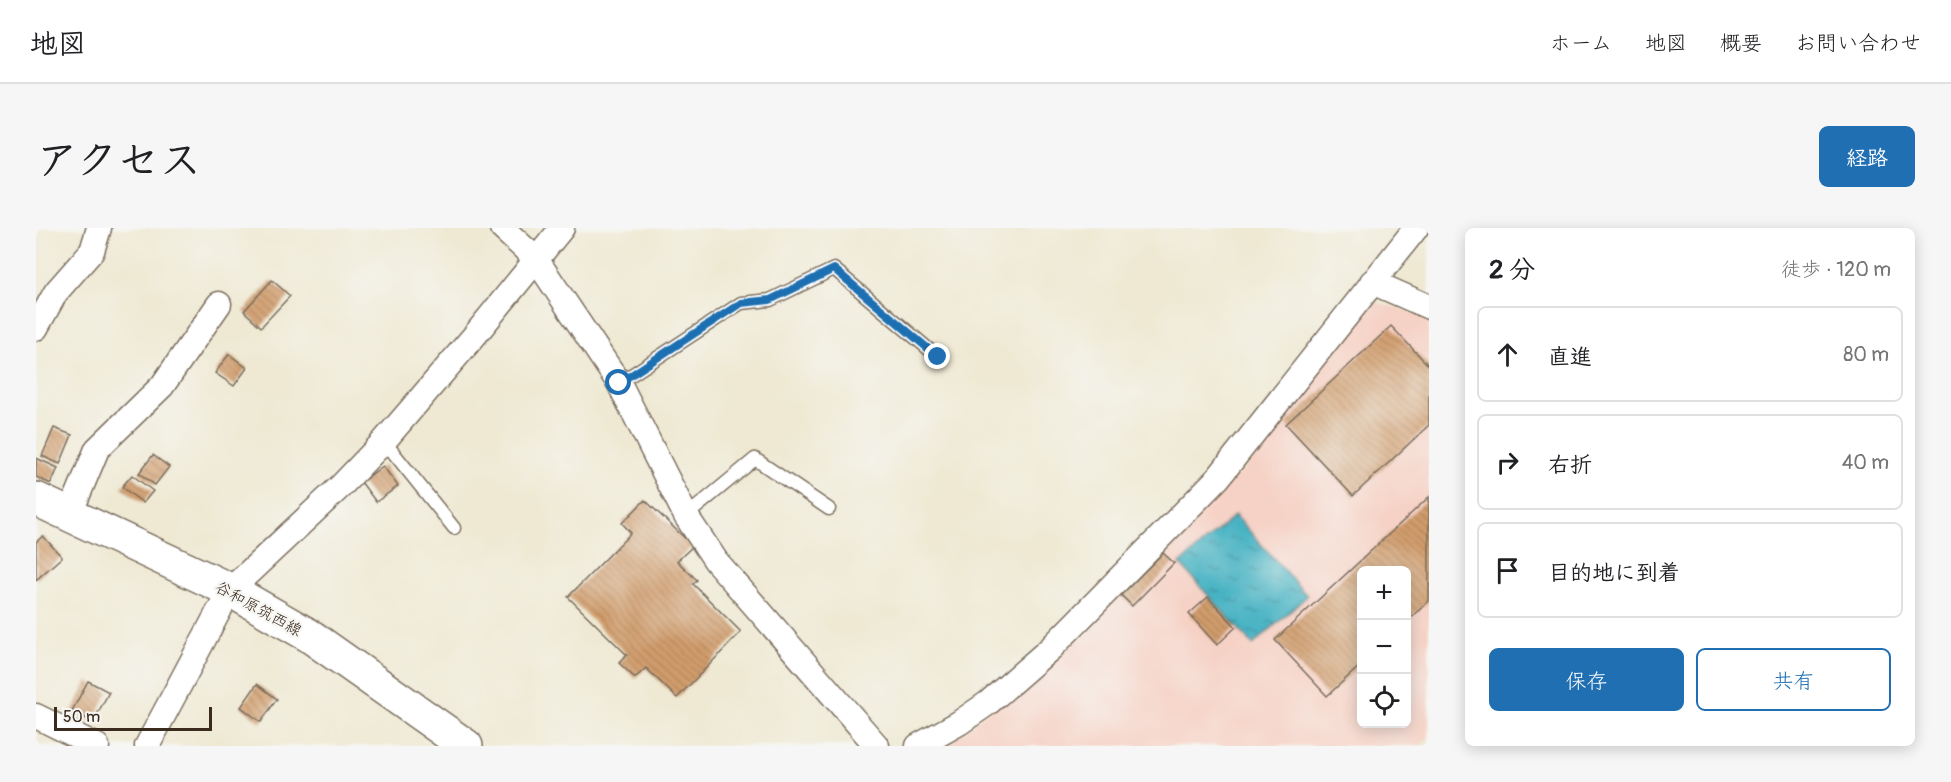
<!DOCTYPE html>
<html lang="ja">
<head>
<meta charset="utf-8">
<style>
	body { margin:0; font-family:Pangolin,"Klee One",sans-serif; background:#f6f6f6; color:#202124 }
	.controls { position:absolute; right:18px; bottom:18px; display:grid; overflow:hidden; border-radius:9px; box-shadow:0 3px 15px #0003 }
	.controls button { width:54px; height:54px; display:grid; place-items:center; padding:0; border:0; border-bottom:2px solid #e0e0e0; background:#fff; color:#202124; font:30px sans-serif }
	.scale { position:absolute; left:18px; bottom:15px; width:158px; box-sizing:border-box; padding-left:6px; border:3px solid #3b2a1e; border-top:0; font-size:16px; line-height:21px; white-space:nowrap; color:#3b2a1e; -webkit-text-stroke:4px #f6f6f2; paint-order:stroke }
	.stop { position:absolute; width:18px; height:18px; margin:-14px; border:4px solid #1f6fb2; border-radius:50%; background:#fff }
	.stop.end { background:#1f6fb2; border-color:#fff; box-shadow:0 2px 6px #0008 }
	.list { margin:0; padding:0; list-style:none }
	h2 { display:flex; justify-content:space-between; align-items:center; height:78px; margin:0; padding:0 24px; font-size:26px }
	h2 small { font-size:20px; font-weight:400; color:#757577 }
	.list li { display:grid; grid-template-columns:39px 1fr auto; gap:18px; align-items:center; box-sizing:border-box; height:96px; margin:0 12px 12px; padding:0 12px; border:2px solid #e0e0e0; border-radius:9px }
	.list b { display:block; font-size:22px; white-space:nowrap }
	.list em { font-size:20px; font-style:normal; color:#757577 }
	.actions { display:flex; gap:12px; padding:18px 24px }
	.actions a { flex:1; padding:14px 0; border:2px solid #1f6fb2; border-radius:9px; text-align:center; font-size:21px; color:#1f6fb2 }
	.actions .main { background:#1f6fb2; color:#fff }
	.icon { flex:none; width:33px; height:33px; fill:none; stroke:currentColor; stroke-width:2; stroke-linecap:round; stroke-linejoin:round }
	.map { position:relative; flex:none; width:1393px; height:518px; overflow:hidden; border-radius:9px }
	header { display:flex; align-items:center; gap:36px; box-sizing:border-box; height:84px; padding:0 30px; background:#fff; border-bottom:2px solid #e0e0e0 }
	header strong { font-size:28px }
	nav { display:flex; gap:33px; margin-inline-start:auto; font-size:21px }
	.intro { display:flex; align-items:center; justify-content:space-between; box-sizing:border-box; height:144px; padding:0 36px }
	h1 { margin:0; font-size:42px }
	.button { padding:15px 27px; border-radius:9px; background:#1f6fb2; color:#fff; font-size:21px; font-weight:700 }
	main { display:flex; gap:36px; padding:0 36px }
	aside { flex:1; background:#fff; border-radius:9px; box-shadow:0 3px 15px #0003 }
	.map>svg:first-child { display:block }
	.built { fill:#f6d1c5; fill-rule:evenodd }
	.water { fill:url(#water-ripples); stroke:#406e70; stroke-width:1.5 }
	.building { fill:url(#building-back-hatch) }
	.lines { fill:none; stroke-linecap:round; stroke-linejoin:round }
	.lane-casing { stroke:#7a6d5d; stroke-width:15 }
	.street-casing { stroke:#7a6d5d; stroke-width:27 }
	.secondary-casing { stroke:#7a6d5d; stroke-width:36 }
	.lane { stroke:#fff; stroke-width:12 }
	.street { stroke:#fff; stroke-width:24 }
	.secondary { stroke:#fff; stroke-width:33 }
	.route { stroke:#1f6fb2; stroke-width:8 }
	.labels { text-anchor:middle; stroke-width:4.5; stroke-linejoin:round; paint-order:stroke }
	.street-label { font-size:16px; fill:#3b2a1e; stroke:#f6f6f2 }
</style>
</head>
<body>
<header>
<strong>地図</strong>
<nav><a>ホーム</a><a>地図</a><a>概要</a><a>お問い合わせ</a></nav>
</header>
<div class="intro"><h1>アクセス</h1><a class="button">経路</a></div>
<main>
<div class="map">
<svg width="1393" height="518" viewBox="0 0 1393 518">
	<defs>
		<pattern id="water-ripples" width="26" height="14" patternUnits="userSpaceOnUse" patternTransform="scale(1.5)"><rect width="26" height="14" fill="#46b2c3"/><path d="M2 4q2-2 4 0t4 0M15 11q2-2 4 0t4 0" fill="none" stroke="#3c919e"/></pattern>
		<pattern id="building-back-hatch" width="6" height="6" patternUnits="userSpaceOnUse" patternTransform="scale(1.5)"><rect width="6" height="6" fill="#d29d6c"/><path d="M-1 5l2 2M0 0l6 6M5-1l2 2" fill="none" stroke="#ac8058"/></pattern>
	</defs>
	<rect width="100%" height="100%" fill="#f6f6f2"/>
	<filter id="ink" filterUnits="userSpaceOnUse"><feTurbulence type="fractalNoise" baseFrequency=".0167" numOctaves="2"/><feDisplacementMap in="SourceGraphic" scale="12" xChannelSelector="R" yChannelSelector="G"/><feConvolveMatrix kernelMatrix="1 2 1 2 8 2 1 2 1" color-interpolation-filters="sRGB"/></filter>
	<filter id="wash" filterUnits="userSpaceOnUse"><feTurbulence type="fractalNoise" baseFrequency=".008" numOctaves="4" result="noise"/><feDisplacementMap in="SourceGraphic" scale="24" xChannelSelector="R" yChannelSelector="G"/><feGaussianBlur stdDeviation="1.35" result="paint"/><feColorMatrix in="noise" values="0 0 0 0 0 0 0 0 0 0 0 0 0 0 0 0 0 1.4 0 .05"/><feComposite in="paint" operator="in"/></filter>
	<g filter="url(#wash)">
		<rect width="100%" height="100%" fill="#efe9d3"/>
		<!-- built -->
		<path class="built" d="M1336,73L1393,89V269L1239,412L1325,436L1326,496H1370L1371,394L1393,373V509L1383,518H908L931,502L1180,265L1206,244L1223,225L1219,217ZM1127,325L1137,335L1095,377L1085,367ZM1172,369L1200,399L1181,416L1154,386Z"/>
		<!-- water -->
		<polygon class="water" points="1199,287 1271,368 1217,417 1144,336"/>
		<g id="blocks">
			<!-- building -->
			<g class="building">
				<polygon points="236,52 254,68 225,99 208,83"/>
				<polygon points="1355,98 1393,138 1393,197 1317,268 1250,196"/>
				<polygon points="193,126 211,140 198,158 179,145"/>
				<polygon points="18,200 36,207 24,236 6,228"/>
				<polygon points="117,227 133,239 119,257 103,245"/>
				<polygon points="0,230 22,240 15,256 0,249"/>
				<polygon points="347,238 362,258 340,274 325,254"/>
				<polygon points="96,247 117,263 107,275 86,259"/>
				<polygon points="1393,269 1393,373 1370,394 1370,343 1326,343 1326,436 1291,468 1239,412"/>
				<polygon points="609,272 657,318 641,333 661,352 657,356 705,404 641,470 610,440 599,450 583,435 591,427 532,369 595,305 586,295"/>
				<polygon points="7,308 26,329 0,352 0,314"/>
				<polygon points="1127,325 1138,335 1096,378 1085,367"/>
				<polygon points="1172,369 1200,399 1181,417 1153,386"/>
				<polygon points="52,453 73,464 57,494 36,483"/>
				<polygon points="221,456 241,471 225,494 205,479"/>
			</g>
		</g>
	</g>
	<g filter="url(#ink)">
		<use href="#blocks" fill-opacity="0" stroke="#7a6d5d" stroke-width="1.5"/>
		<g class="lines">
			<!-- lane casing -->
			<g class="lane-casing">
				<g id="lane">
					<polyline points="583,155 705,75 734,72 798,41 902,129"/>
					<polyline points="348,213 418,300"/>
					<polyline points="650,288 719,231 793,281"/>
				</g>
			</g>
			<!-- street casing -->
			<g class="street-casing">
				<g id="street">
					<polyline points="466,0 500,31 583,155 650,288 680,333 841,518"/>
					<polyline points="1336,54 1393,79"/>
					<polyline points="0,100 20,64 56,23 63,0"/>
					<polyline points="34,286 61,221 126,158 183,76"/>
					<polyline points="0,488 61,518"/>
					<polyline points="111,518 194,362 305,258 348,213 439,107 526,0"/>
					<polyline points="882,518 923,495 952,475 1015,420 1182,250 1380,0"/>
				</g>
			</g>
			<!-- secondary casing -->
			<g class="secondary-casing">
				<polyline id="secondary" points="0,271 194,362 274,408 430,518"/>
			</g>
			<!-- lane -->
			<use href="#lane" class="lane"/>
			<!-- street -->
			<use href="#street" class="street"/>
			<!-- secondary -->
			<use href="#secondary" class="secondary"/>
		</g>
	</g>
	<g class="lines" filter="url(#ink)">
		<!-- route -->
		<polyline class="route" points="583,155 705,75 734,72 798,41 902,129"/>
	</g>
	<g class="labels">
		<!-- street labels -->
		<g class="street-label">
			<text transform="translate(223 380) rotate(29)" y="6">谷和原筑西線</text>
		</g>
	</g>
</svg>
<div class="controls">
<button>+</button>
<button>−</button>
<button><svg class="icon" aria-label="locate" viewBox="0 0 24 24"><circle cx="12" cy="12" r="6"/><path d="M12 2v4M12 18v4M2 12h4M18 12h4"/></svg></button>
</div>
<div class="scale">50 m</div>
<div class="stop" style="left:583px;top:155px"></div>
<div class="stop end" style="left:902px;top:129px"></div>
</div>
<aside>
<h2>2 分<small>徒歩 · 120 m</small></h2>
<ul class="list">
<li><svg class="icon" aria-label="ahead" viewBox="0 0 24 24"><path d="M12 20V5M6 11l6-6 6 6"/></svg><div><b>直進</b></div><em>80 m</em></li>
<li><svg class="icon" aria-label="right" viewBox="0 0 24 24"><path d="M7 20v-9h11M14 6l5 5-5 5"/></svg><div><b>右折</b></div><em>40 m</em></li>
<li><svg class="icon" aria-label="arrive" viewBox="0 0 24 24"><path d="M6 21V4h12l-3 4 3 4H6"/></svg><div><b>目的地に到着</b></div></li>
</ul>
<div class="actions"><a class="main">保存</a><a>共有</a></div>
</aside>
</main>
</body>
</html>
